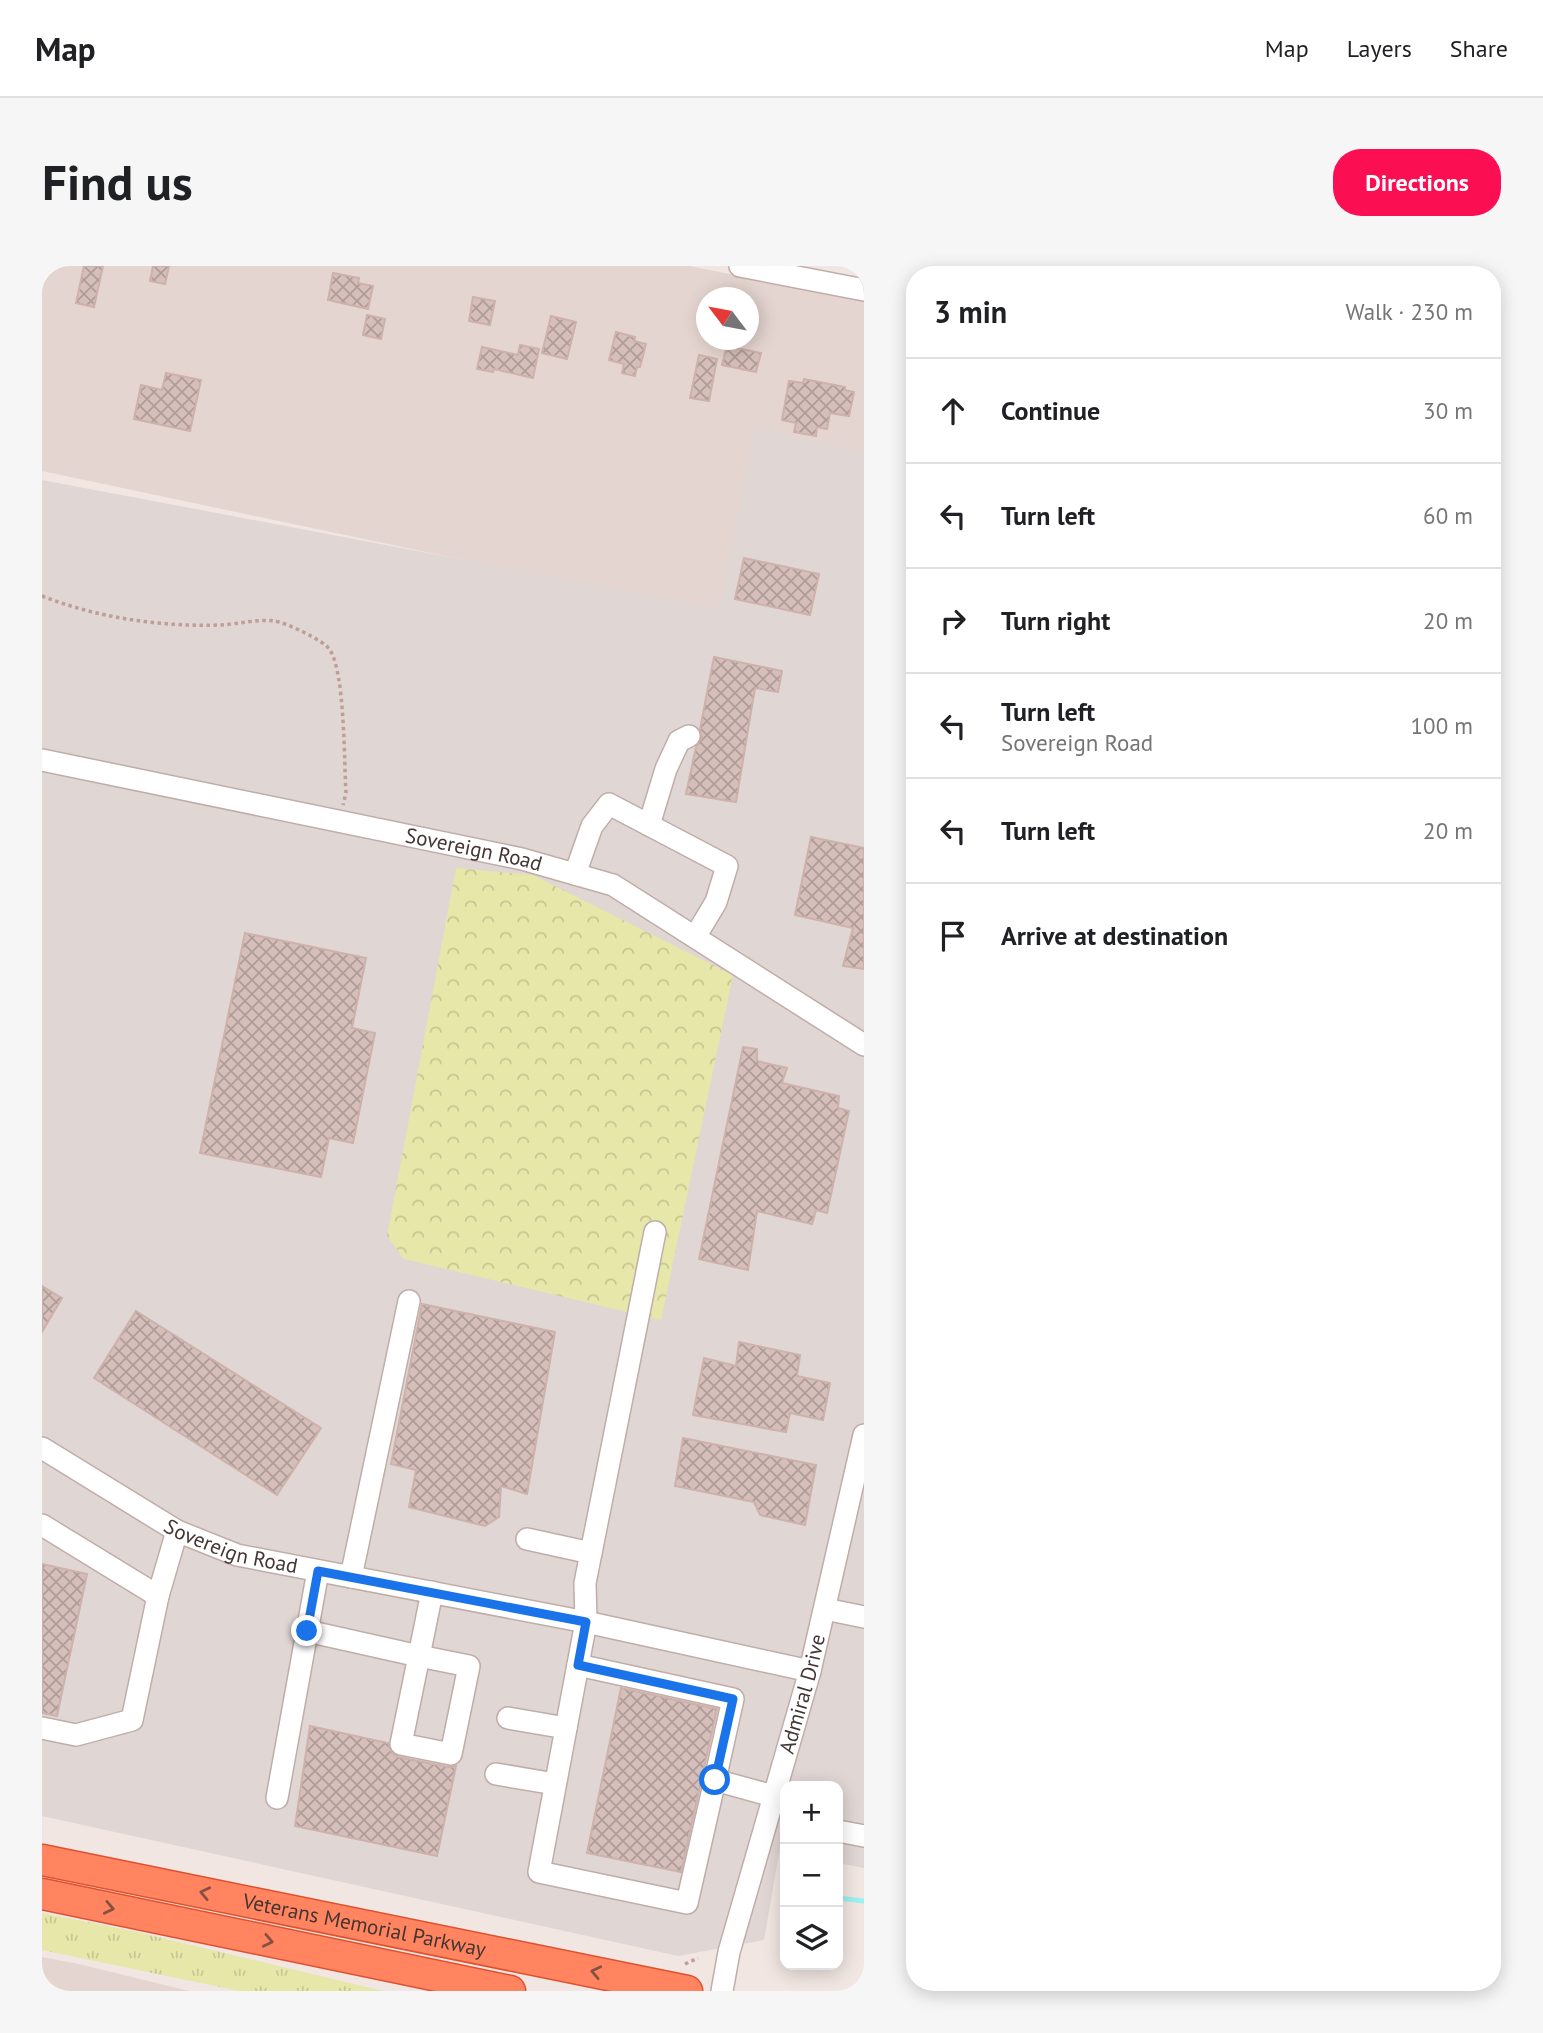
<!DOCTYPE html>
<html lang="en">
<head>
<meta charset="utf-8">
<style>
	body { margin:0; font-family:"PT Sans",sans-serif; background:#f6f6f6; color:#202124 }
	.controls { position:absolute; right:21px; bottom:21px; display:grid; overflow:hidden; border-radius:14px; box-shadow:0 4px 18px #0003 }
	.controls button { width:63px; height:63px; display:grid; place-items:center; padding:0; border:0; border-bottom:2px solid #e0e0e0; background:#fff; color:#202124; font:35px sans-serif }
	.compass { position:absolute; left:654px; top:21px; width:63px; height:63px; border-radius:50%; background:#fff; box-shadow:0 4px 18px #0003; rotate:302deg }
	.stop { position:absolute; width:21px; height:21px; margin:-16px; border:5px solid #1a73e8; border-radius:50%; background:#fff }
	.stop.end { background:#1a73e8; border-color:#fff; box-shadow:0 2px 7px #0008 }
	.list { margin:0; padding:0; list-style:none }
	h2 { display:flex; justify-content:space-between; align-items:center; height:91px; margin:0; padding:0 28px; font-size:30px }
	h2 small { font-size:23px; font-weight:400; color:#757577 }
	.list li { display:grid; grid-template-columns:46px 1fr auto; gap:21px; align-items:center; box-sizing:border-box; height:105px; padding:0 28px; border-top:2px solid #e0e0e0 }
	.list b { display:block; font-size:26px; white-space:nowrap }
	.list p { margin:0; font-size:23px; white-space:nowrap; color:#757577 }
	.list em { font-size:23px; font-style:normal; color:#757577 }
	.icon { flex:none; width:38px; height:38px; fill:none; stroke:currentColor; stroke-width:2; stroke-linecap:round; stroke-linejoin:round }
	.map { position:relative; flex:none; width:822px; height:1725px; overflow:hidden; border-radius:28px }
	header { display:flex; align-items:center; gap:42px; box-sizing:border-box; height:98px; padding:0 35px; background:#fff; border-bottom:2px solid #e0e0e0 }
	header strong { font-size:33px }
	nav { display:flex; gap:38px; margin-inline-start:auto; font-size:24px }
	.intro { display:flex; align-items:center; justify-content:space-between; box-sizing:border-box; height:168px; padding:0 42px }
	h1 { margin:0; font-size:49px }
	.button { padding:18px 32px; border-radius:28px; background:#fc0e52; color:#fff; font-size:24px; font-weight:700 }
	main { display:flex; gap:42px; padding:0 42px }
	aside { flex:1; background:#fff; border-radius:28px; box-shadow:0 4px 18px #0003 }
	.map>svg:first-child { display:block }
	.residential { fill:#e5d5d0; fill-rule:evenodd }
	.industrial { fill:#e0d6d4 }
	.grass { fill:url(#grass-tufts) }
	.forest { fill:url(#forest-crowns) }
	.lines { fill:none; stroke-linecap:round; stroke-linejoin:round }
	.stream { stroke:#9cf0ee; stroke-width:5 }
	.building { fill:url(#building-cross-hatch); stroke:#ceb1ab; stroke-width:2 }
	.minor-casing { stroke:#c0ada8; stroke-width:24 }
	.highway-casing { stroke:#de512f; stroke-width:33 }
	.path { stroke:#bf9e96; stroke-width:3.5; stroke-dasharray:3.5 3.5; stroke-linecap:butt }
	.minor { stroke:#fff; stroke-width:21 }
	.highway { stroke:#ff845f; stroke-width:30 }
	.oneway { stroke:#855142 }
	.route { stroke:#1a73e8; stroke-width:9 }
	.labels { text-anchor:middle; stroke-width:5; stroke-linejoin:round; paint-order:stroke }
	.street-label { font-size:21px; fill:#433533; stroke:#fff }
</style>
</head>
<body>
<header>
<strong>Map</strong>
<nav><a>Map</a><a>Layers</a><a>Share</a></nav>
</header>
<div class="intro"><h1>Find us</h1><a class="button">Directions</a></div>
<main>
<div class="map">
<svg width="822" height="1725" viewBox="0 0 822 1725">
	<defs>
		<pattern id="grass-tufts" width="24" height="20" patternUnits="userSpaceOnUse" patternTransform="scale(1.75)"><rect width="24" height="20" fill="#e6e7a9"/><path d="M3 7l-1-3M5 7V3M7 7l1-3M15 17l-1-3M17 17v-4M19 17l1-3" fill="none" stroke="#c6c792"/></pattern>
		<pattern id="forest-crowns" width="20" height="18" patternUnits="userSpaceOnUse" patternTransform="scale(1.75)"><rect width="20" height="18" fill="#e6e7a9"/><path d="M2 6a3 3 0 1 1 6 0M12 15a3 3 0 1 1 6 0" fill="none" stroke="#c6c792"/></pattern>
		<pattern id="building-cross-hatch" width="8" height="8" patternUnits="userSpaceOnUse" patternTransform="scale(1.75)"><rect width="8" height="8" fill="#d6bfba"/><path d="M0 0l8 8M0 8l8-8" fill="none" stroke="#af9c98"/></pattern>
	</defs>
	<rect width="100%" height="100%" fill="#f1e6e2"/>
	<!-- residential -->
	<g class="residential">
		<path d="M0,0H647L822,34V188L772,368L0,205ZM664,32H706V74H664Z"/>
		<polygon points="0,1691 37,1698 147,1725 0,1725"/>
	</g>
	<!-- industrial -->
	<polygon class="industrial" points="713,161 822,186 822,1602 796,1597 796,1520 743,1520 743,1588 737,1587 722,1674 636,1690 0,1550 0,214 677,342"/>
	<!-- grass -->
	<polygon class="grass" points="0,1647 95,1666 341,1725 197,1725 0,1684"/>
	<!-- forest -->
	<polygon class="forest" points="414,602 491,609 691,709 619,1054 362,993 345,970"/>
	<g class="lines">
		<!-- stream -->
		<polyline class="stream" points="796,1632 822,1635"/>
	</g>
	<!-- building -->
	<g class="building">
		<polygon points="42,0 61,0 52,41 34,37"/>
		<polygon points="111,0 127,0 123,18 108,15"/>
		<polygon points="291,7 317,12 316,17 331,20 326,43 286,34"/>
		<polygon points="431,31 453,35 448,59 427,55"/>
		<polygon points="325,49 343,53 339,73 321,69"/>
		<polygon points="509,50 534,56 525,93 500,87"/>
		<polygon points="574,66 593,71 592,75 604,78 598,101 595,101 593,110 580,107 582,98 567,94"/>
		<polygon points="478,79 497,83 491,112 452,103 451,106 435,103 440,81 476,89"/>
		<polygon points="685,80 719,87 714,106 680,99"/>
		<polygon points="657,89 675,93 667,135 648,132"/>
		<polygon points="124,107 159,114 148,165 92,153 99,119 120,124"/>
		<polygon points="762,113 803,121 803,124 812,126 807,150 788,147 785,163 775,161 774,170 752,166 754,157 740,154 747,115 761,117"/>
		<polygon points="702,292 777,308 768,349 693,333"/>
		<polygon points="672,391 740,405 736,426 713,422 694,536 644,528 654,481 660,471 658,463"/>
		<polygon points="769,571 822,582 822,703 801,700 811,662 753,649"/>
		<polygon points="203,667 324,692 310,762 333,767 311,877 287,872 279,911 158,887"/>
		<polygon points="701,781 715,783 715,795 745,802 740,817 797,830 796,842 807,845 785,947 774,944 770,958 715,945 706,1004 657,993"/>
		<polygon points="0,1020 20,1032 0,1066"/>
		<polygon points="380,1038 513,1066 485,1228 459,1220 457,1251 443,1260 367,1241 374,1204 349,1198"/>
		<polygon points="94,1045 279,1162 235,1229 52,1112"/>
		<polygon points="697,1076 758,1089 755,1110 788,1117 781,1154 748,1147 744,1166 651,1149 662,1092 694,1100"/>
		<polygon points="641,1172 774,1199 763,1259 718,1249 712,1236 633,1220"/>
		<polygon points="0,1298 45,1308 15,1450 0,1447"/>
		<polygon points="579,1422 675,1443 639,1606 545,1587"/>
		<polygon points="268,1460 346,1477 350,1487 356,1491 406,1501 414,1500 395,1590 253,1560"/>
	</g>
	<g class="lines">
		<!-- minor casing -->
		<g class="minor-casing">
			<g id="minor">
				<polyline points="698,0 822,24"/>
				<path id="s1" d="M0,494L480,593L571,619L822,779"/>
				<polyline points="607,559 624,503 637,475 647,470"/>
				<polyline points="533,608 550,560 567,538 685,600 674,636 653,671"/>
				<polyline points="613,966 543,1317 544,1356 497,1606 645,1637 673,1514 731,1530"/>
				<path id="s2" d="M0,1182L135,1265L195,1289L544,1356L768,1405"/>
				<polyline points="0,1259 116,1330"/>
				<polyline points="485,1273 549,1287"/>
				<polyline points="309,1311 367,1035"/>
				<polyline points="783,1343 822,1351"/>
				<polyline points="265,1365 377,1390 390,1326"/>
				<polygon points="377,1390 427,1400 409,1488 359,1478"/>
				<polyline points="536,1399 691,1433 673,1514"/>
				<polyline points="466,1452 524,1462"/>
				<polyline points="0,1462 34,1469 90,1454 116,1330 135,1265"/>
				<polyline points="454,1508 513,1518"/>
				<polyline points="235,1532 276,1305"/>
				<polyline points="796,1565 822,1570"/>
				<path id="s3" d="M680,1725L687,1686L768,1405L822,1169"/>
			</g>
		</g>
		<!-- highway casing -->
		<g class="highway-casing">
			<g id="highway">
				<path id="s4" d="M0,1594L645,1725"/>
				<polyline points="0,1628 468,1725"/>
			</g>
		</g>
		<!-- path -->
		<g class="path">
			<path d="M0,330C56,352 119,361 179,359C196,358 215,353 232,355C243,356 283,375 288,384C303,408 302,495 304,527L301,539"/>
			<polyline points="643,1698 656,1692"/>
		</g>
		<!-- minor -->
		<use href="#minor" class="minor"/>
		<!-- highway -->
		<use href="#highway" class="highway"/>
	</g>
	<!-- one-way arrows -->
	<defs><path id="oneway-chevron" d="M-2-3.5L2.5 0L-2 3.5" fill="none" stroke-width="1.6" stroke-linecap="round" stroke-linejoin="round" transform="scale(1.75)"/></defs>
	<g class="oneway">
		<use href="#oneway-chevron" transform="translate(163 1627) rotate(-168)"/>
		<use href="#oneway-chevron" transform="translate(67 1642) rotate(12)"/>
		<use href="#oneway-chevron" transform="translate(226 1675) rotate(12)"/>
		<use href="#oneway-chevron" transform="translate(554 1706) rotate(-168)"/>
	</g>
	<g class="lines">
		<!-- route -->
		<polyline class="route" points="265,1365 276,1305 544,1356 536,1399 691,1433 673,1514"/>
	</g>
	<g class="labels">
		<!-- street labels -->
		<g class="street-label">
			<text dy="7" stroke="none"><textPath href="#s1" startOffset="441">Sovereign Road</textPath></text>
			<text dy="7" stroke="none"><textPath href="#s2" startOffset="215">Sovereign Road</textPath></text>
			<text dy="7" stroke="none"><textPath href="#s3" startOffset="308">Admiral Drive</textPath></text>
			<text dy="7" stroke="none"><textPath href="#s4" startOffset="329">Veterans Memorial Parkway</textPath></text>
		</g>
	</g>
</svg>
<div class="controls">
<button>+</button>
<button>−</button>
<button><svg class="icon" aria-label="layers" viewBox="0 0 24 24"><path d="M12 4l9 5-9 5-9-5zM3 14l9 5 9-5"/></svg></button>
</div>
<svg class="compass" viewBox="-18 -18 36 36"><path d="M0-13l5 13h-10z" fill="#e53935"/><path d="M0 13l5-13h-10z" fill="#757577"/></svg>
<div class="stop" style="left:673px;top:1514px"></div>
<div class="stop end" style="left:265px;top:1365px"></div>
</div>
<aside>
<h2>3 min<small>Walk · 230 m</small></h2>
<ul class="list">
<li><svg class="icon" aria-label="ahead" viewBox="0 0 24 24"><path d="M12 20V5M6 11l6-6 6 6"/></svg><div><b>Continue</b></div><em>30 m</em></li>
<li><svg class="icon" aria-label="left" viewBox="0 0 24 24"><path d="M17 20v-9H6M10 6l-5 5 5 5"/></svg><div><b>Turn left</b></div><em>60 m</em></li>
<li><svg class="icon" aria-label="right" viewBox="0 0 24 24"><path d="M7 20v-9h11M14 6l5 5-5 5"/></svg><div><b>Turn right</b></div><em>20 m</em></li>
<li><svg class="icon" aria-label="left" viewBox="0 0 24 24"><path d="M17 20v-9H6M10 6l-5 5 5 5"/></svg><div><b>Turn left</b><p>Sovereign Road</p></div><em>100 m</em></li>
<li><svg class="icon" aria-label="left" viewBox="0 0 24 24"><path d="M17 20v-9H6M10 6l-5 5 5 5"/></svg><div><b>Turn left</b></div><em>20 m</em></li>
<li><svg class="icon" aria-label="arrive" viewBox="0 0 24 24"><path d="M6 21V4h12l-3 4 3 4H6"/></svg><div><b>Arrive at destination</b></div></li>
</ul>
</aside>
</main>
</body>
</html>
